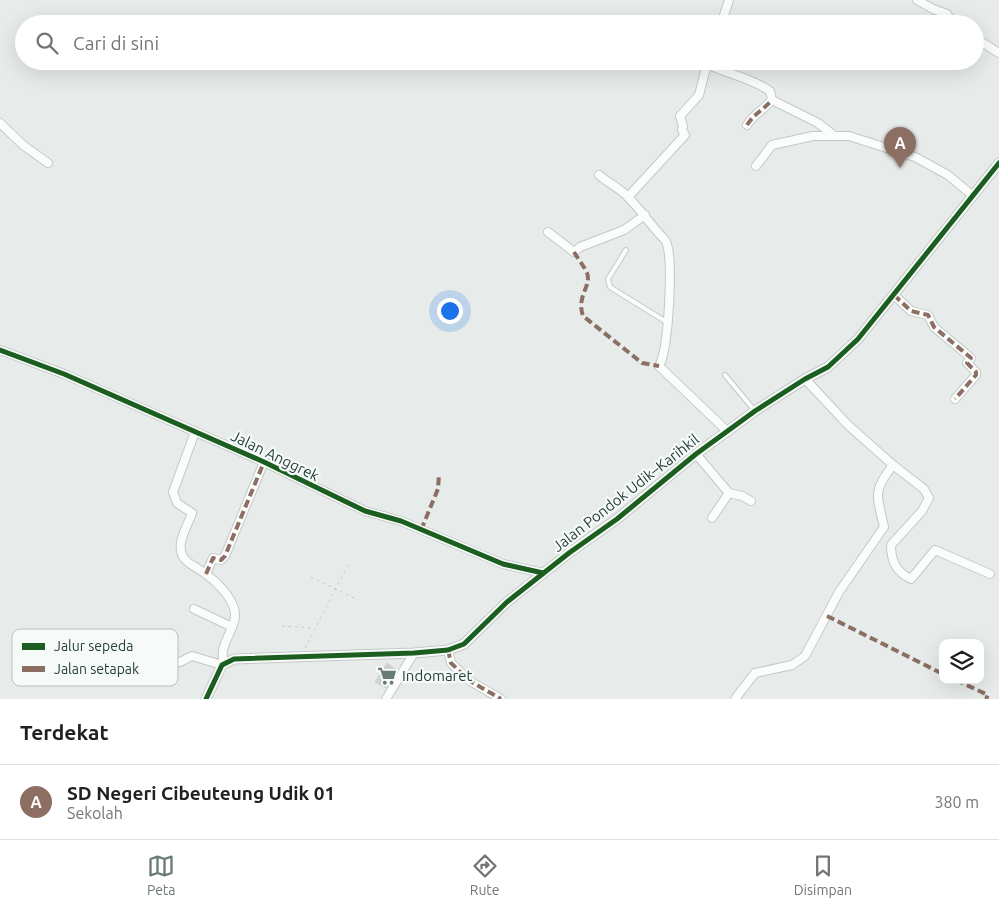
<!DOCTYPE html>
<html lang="id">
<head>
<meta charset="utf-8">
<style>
	body { margin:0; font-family:Ubuntu,sans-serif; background:#f2f2f2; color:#202124 }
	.controls { position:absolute; right:15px; bottom:15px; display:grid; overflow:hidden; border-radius:10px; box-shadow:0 5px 20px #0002 }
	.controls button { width:45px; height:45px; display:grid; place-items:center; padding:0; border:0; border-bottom:1px solid #e0e0e0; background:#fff; color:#202124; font:25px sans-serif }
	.you { position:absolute; left:449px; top:310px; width:18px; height:18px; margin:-12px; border:4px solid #fff; border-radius:50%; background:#1a73e8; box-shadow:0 0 0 8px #1a73e833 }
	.badge { display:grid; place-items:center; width:32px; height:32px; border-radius:50%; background:#687c77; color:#fff; font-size:16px; font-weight:700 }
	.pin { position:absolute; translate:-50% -41px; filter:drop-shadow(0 1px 2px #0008) }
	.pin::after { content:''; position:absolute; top:26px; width:18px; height:15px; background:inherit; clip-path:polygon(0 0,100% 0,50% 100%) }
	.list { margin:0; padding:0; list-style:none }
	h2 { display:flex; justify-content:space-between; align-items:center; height:65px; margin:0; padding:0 20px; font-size:21px }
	h2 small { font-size:16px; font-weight:400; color:#757577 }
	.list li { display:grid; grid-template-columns:32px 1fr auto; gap:15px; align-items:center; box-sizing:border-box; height:75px; padding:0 20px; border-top:1px solid #e0e0e0 }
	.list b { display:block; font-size:19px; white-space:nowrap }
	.list p { margin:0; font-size:16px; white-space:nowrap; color:#757577 }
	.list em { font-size:16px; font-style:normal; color:#757577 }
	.icon { flex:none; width:28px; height:28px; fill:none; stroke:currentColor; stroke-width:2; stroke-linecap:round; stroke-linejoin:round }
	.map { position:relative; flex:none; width:999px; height:699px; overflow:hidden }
	.search { position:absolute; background:#fff; box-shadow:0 5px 20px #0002; left:15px; right:15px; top:15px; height:55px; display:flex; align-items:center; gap:12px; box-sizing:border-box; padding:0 18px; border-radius:28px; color:#757577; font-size:19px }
	.sheet { height:140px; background:#fff }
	nav { display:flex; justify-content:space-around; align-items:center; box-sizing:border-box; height:70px; border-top:1px solid #e0e0e0; background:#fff; font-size:14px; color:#757577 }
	nav a { display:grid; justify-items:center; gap:2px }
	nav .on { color:#687c77 }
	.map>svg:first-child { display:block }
	.building { fill:#ced3d1; stroke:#d0d5d3 }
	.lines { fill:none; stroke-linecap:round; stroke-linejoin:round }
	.service-casing { stroke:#c4c9c7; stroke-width:6 }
	.minor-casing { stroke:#c4c9c7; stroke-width:10 }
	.tertiary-casing { stroke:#c4c9c7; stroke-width:11 }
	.path { stroke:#c2cbc9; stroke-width:1; stroke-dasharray:2.5 4; stroke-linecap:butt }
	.service { stroke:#fbfcfc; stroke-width:4 }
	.minor { stroke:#fbfcfc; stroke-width:8 }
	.tertiary { stroke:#fbfcfc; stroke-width:9 }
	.quiet { stroke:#8d6e63; stroke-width:4; stroke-dasharray:8 4; stroke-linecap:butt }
	.cycleway-casing { stroke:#f6faf8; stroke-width:8 }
	.cycleway { stroke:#1b5e20; stroke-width:5 }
	.labels { text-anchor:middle; stroke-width:4.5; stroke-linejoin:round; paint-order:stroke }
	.street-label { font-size:15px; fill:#243f39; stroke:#f6faf8 }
	.poi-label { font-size:15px; fill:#243f39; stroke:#f6faf8; text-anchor:start }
	.key { fill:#f6faf8; stroke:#b7c2bf; stroke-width:1 }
	.key-label { font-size:14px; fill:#243f39 }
</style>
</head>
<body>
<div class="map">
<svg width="999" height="699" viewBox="0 0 999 699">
	<rect width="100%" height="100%" fill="#e7ecea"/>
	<!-- building -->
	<polygon class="building" points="387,663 397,670 386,688 375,682"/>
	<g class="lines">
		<!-- service casing -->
		<g class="service-casing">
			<g id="service">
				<polyline points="626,250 608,279 610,287 668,323"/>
				<polyline points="725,375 755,411"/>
			</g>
		</g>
		<!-- minor casing -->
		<g class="minor-casing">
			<g id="minor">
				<polyline points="917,0 933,9 947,14 953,24"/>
				<polyline points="721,24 729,0"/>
				<polyline points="975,38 999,53"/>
				<polyline points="0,123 23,145 48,163"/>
				<path d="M747,125C754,114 763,110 772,100"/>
				<polyline points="756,166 772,145 813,136 849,136 915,157 948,175 973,196"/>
				<path d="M599,175C608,183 618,187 627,196C641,210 652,227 666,241L668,248C672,269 669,349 659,366L728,432"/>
				<path d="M628,197L685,135L682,130L683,126L680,116L699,95L707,64C730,75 749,77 770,91L772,100L818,123L832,134"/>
				<polyline points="548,232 574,252 580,247 624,230 645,215"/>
				<polyline points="894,295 911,311 928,315 934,327 971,358 967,363 976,372 976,375 955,399"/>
				<polyline points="0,350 64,374 264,462 365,511 401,521 503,564 543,573"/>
				<path d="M195,432L173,492L177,503L192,513C189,522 183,532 181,542C178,563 194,564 207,575C217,582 230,596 234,608C240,627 217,643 224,663"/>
				<polyline points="696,454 729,493 742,496 751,501"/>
				<path d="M893,465L924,489L929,498L922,511L891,545C891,561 896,572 911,579L935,550L990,574"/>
				<polyline points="712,518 729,493"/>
				<polyline points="206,574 213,558 221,560 225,556 264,462"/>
				<polyline points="194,609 232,627"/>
				<polyline points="448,650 451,663 470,681 501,699"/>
				<polyline points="121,660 180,662 192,656 222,665"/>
				<polyline points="386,699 414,653"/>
				<path d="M735,699L755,673L792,665L805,656L839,592L884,527C877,495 872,492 893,465L848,425L805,379"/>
			</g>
		</g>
		<!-- tertiary casing -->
		<g class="tertiary-casing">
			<polyline id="tertiary" points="206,699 222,665 234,659 414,653 448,650 464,644 507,602 569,553 617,519 696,454 755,411 805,379 828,367 858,339 999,163"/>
		</g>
		<!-- path -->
		<g class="path">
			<polyline points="311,577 358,600"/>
			<polyline points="282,626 313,628"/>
			<polyline points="305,648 349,563"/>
		</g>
		<!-- service -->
		<use href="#service" class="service"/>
		<!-- minor -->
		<use href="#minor" class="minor"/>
		<!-- tertiary -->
		<use href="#tertiary" class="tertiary"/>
		<!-- quiet -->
		<g class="quiet">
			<path d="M747,125C754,114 763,110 772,100"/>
			<path d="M574,252C578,259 584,266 587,273C592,286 576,296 583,316L642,363L659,366"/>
			<polyline points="894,295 911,311 928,315 934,327 971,358 967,363 976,372 976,375 955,399"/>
			<polyline points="421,530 438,489 439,474"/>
			<polyline points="206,574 213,558 221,560 225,556 264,462"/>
			<polyline points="827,616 943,674"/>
			<polyline points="448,650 451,663 470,681 501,699"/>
			<polyline points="956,680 988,695 986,699"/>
		</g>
		<!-- cycleway casing -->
		<g class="cycleway-casing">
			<g id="cycleway">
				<polyline points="0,350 64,374 264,462 365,511 401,521 503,564 543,573"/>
				<polyline points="206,699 222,665 234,659 414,653 448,650 464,644 507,602 569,553 617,519 696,454 755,411 805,379 828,367 858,339 999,163"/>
			</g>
		</g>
		<!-- cycleway -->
		<use href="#cycleway" class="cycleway"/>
	</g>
	<!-- icons -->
	<defs>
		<g id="supermarket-bare" transform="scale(1.5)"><path d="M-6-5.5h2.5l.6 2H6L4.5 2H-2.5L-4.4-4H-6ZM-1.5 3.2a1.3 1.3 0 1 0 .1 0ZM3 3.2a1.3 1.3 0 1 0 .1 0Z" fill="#687c77" stroke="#f6faf8" stroke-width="2.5" paint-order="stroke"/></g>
	</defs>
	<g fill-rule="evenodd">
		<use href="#supermarket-bare" x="387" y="676"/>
	</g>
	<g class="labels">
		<!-- street labels -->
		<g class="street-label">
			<text transform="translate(275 456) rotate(26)" y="5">Jalan Anggrek</text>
			<text transform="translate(626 493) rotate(-38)" y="5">Jalan Pondok Udik–Karihkil</text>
		</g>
		<!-- poi labels -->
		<g class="poi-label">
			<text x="402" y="681">Indomaret</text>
		</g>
	</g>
	<!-- legend -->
	<rect x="12" y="629" width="166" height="57" rx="8" class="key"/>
	<rect x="22" y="643" width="23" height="7" fill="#1b5e20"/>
	<rect x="22" y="666" width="23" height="6" fill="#8d6e63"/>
	<g class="key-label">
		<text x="54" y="651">Jalur sepeda</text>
		<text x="54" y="674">Jalan setapak</text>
	</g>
</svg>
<div class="controls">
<button><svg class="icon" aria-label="layers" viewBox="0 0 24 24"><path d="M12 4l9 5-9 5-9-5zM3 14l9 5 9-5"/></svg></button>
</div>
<div class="you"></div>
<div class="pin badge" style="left:900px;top:168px;background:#8d6e63">A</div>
<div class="search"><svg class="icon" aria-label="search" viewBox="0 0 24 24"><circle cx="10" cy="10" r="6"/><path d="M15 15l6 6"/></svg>Cari di sini</div>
</div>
<section class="sheet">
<h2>Terdekat<small></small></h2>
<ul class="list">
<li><span class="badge" style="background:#8d6e63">A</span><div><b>SD Negeri Cibeuteung Udik 01</b><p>Sekolah</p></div><em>380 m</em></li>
</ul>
</section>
<nav>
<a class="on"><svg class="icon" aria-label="map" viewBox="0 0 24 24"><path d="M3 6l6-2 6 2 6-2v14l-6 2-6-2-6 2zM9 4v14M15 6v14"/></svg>Peta</a>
<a><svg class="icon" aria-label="directions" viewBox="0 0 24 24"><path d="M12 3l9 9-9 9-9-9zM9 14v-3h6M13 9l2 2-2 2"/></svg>Rute</a>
<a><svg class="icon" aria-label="saved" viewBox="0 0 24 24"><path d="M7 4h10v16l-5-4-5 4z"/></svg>Disimpan</a>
</nav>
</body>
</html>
